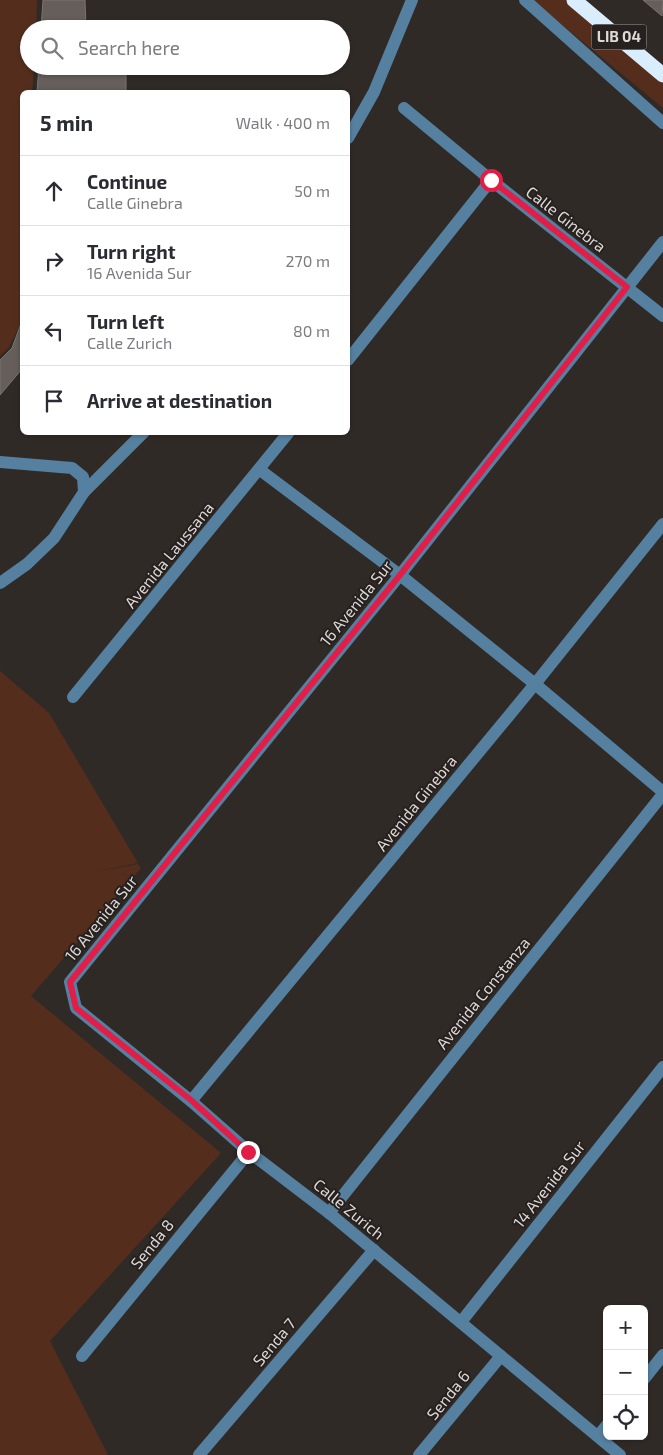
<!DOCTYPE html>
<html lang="en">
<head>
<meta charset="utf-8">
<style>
	body { margin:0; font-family:"Exo 2",sans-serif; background:#f7f7f7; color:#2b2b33 }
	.controls { position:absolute; right:15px; bottom:15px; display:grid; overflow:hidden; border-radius:8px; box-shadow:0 1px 4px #0004 }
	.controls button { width:45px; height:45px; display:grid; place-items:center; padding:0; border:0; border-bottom:1px solid #e1e1e2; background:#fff; color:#2b2b33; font:25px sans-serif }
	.stop { position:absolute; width:15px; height:15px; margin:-11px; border:4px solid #e11d48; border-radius:50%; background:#fff }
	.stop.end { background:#e11d48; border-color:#fff; box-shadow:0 1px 5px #0008 }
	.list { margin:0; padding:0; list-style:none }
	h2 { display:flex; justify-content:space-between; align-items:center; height:65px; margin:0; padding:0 20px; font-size:21px }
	h2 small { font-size:16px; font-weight:400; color:#7c7c81 }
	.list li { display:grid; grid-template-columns:32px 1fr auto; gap:15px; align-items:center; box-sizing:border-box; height:70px; padding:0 20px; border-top:1px solid #e1e1e2 }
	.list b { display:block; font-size:19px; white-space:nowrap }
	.list p { margin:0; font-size:16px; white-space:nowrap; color:#7c7c81 }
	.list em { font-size:16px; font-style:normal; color:#7c7c81 }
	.icon { flex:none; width:28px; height:28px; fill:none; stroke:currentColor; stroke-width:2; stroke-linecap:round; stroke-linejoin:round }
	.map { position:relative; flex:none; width:663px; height:1455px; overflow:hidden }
	.search { position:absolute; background:#fff; box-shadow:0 1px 4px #0004; left:20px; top:20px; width:330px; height:55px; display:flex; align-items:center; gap:12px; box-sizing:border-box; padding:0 18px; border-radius:28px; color:#7c7c81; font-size:19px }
	.panel { position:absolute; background:#fff; box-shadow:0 1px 4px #0004; left:20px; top:90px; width:330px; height:345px; border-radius:8px }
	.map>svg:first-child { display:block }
	.green { fill:#542d1d }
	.building { fill:#655e5b; stroke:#7b7471 }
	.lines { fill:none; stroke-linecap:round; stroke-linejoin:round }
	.minor { stroke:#5580a0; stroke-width:12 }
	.highway { stroke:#d9edfd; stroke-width:15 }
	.route { stroke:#e11d48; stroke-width:6 }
	.labels { text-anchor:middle; stroke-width:4; stroke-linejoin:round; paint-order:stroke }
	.shield { fill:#26201e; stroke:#a6a2a0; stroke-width:1 }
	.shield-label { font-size:15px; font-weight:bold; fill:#ddd9d7 }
	.street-label { font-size:16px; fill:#ddd9d7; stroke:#26201e }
</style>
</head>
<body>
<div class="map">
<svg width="663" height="1455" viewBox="0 0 663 1455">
	<rect width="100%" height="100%" fill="#302a27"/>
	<!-- green -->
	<g class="green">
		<polygon points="0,0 37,0 36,29 29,29 29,66 34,66 32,92 22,92 22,279 20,325 9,347 0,356"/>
		<polygon points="532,0 566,0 663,80 663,108"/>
		<polygon points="0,671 49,713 138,863 94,872 138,864 141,868 31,996 221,1153 50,1341 108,1455 0,1455"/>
	</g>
	<!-- building -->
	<g class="building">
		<polygon points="43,0 85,0 86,28 127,29 41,29"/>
		<polygon points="643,0 663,0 662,16"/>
		<polygon points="39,66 126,66 126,92 37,92"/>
		<polygon points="22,321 22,369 0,395 0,360 12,348"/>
	</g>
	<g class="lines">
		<!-- minor -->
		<g class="minor">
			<polyline points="525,0 663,123"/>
			<polyline points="404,108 491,180 663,316"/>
			<polyline points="348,138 374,92 412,0"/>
			<polyline points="348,360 491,180"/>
			<polyline points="0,462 72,468 83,477 84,492 54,538 27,564 0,583"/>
			<polyline points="260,470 400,575 535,684 663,792"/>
			<polyline points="84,492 144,432"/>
			<polyline points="73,697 289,432"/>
			<polyline points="191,1101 535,684 663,524"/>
			<polyline points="329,1213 663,794"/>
			<polyline points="461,1322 663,1067"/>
			<polyline points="82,1356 249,1152"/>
			<polyline points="644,1379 663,1355"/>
			<polyline points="598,1436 607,1425"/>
			<polyline points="199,1455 374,1250"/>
			<polyline points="419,1455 501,1356"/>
			<polyline points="620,1455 329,1213 249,1152 191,1101 76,1008 70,982 400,575 663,242"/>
		</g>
		<!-- highway -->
		<polyline class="highway" points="574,0 663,75"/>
	</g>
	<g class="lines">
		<!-- route -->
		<polyline class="route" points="248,1152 191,1100 76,1008 70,982 400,575 627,287 491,180"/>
	</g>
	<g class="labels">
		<!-- shield labels -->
		<rect class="shield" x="591.5" y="24.5" width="55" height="25" rx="4"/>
		<g class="shield-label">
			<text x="619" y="42">LIB 04</text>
		</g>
		<!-- street labels -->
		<g class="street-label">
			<text transform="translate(566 219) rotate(38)" y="6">Calle Ginebra</text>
			<text transform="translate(169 555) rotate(-51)" y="6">Avenida Laussana</text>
			<text transform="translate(356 603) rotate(-51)" y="6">16 Avenida Sur</text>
			<text transform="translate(416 803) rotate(-51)" y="6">Avenida Ginebra</text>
			<text transform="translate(101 918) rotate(-51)" y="6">16 Avenida Sur</text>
			<text transform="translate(483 993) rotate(-51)" y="6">Avenida Constanza</text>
			<text transform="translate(549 1184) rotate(-52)" y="6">14 Avenida Sur</text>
			<text transform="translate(349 1209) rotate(39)" y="6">Calle Zurich</text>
			<text transform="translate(152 1244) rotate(-51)" y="6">Senda 8</text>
			<text transform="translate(274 1342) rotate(-50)" y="6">Senda 7</text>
			<text transform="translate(448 1395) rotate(-51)" y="6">Senda 6</text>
		</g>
	</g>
</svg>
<div class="controls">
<button>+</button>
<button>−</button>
<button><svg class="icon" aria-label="locate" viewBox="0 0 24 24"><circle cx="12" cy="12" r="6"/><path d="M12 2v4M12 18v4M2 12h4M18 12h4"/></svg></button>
</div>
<div class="stop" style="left:491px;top:180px"></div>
<div class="stop end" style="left:248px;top:1152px"></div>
<div class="search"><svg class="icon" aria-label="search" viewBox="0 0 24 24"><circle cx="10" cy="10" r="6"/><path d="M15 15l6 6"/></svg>Search here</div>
<section class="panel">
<h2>5 min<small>Walk · 400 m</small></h2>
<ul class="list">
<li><svg class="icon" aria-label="ahead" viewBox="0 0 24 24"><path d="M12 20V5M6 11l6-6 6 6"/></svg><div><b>Continue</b><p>Calle Ginebra</p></div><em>50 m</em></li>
<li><svg class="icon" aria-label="right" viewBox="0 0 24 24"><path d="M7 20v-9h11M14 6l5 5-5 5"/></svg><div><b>Turn right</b><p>16 Avenida Sur</p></div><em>270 m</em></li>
<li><svg class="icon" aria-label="left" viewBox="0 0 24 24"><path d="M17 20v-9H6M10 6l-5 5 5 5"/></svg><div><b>Turn left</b><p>Calle Zurich</p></div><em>80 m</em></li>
<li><svg class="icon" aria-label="arrive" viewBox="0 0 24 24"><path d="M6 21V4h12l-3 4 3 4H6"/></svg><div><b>Arrive at destination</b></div></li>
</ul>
</section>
</div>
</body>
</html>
